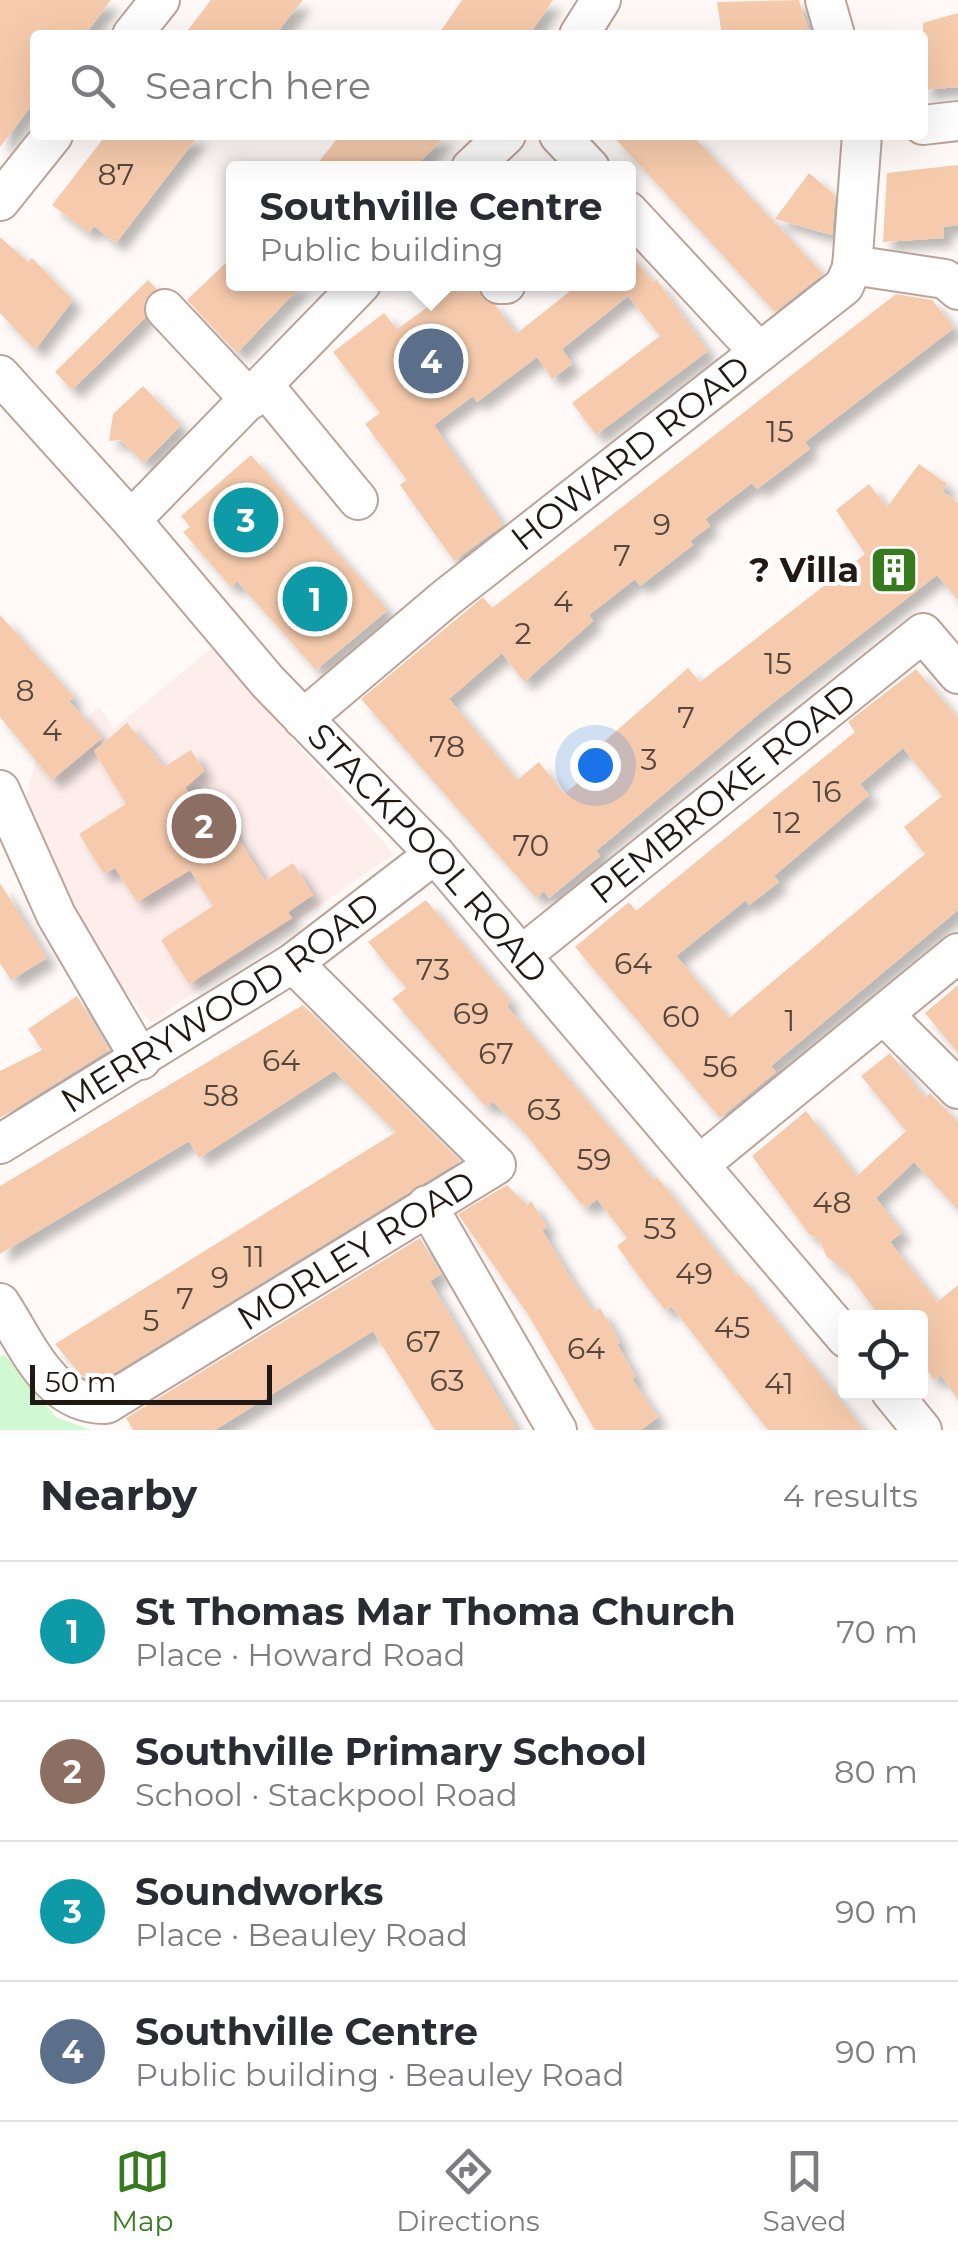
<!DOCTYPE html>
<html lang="en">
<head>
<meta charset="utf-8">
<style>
	body { margin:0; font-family:Montserrat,sans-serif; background:#f7f7f7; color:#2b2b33 }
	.controls { position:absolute; right:30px; bottom:30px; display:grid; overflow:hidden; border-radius:10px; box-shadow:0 10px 40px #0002 }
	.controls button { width:90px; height:90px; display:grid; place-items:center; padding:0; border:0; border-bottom:2px solid #e1e1e2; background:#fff; color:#2b2b33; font:50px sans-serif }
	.scale { position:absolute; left:30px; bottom:25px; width:242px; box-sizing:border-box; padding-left:10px; border:5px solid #221915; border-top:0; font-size:28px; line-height:35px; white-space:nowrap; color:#221915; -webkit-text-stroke:8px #fff; paint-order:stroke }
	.you { position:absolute; left:595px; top:765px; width:35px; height:35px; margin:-25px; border:8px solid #fff; border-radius:50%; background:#1a73e8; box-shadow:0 0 0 15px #1a73e833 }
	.badge { display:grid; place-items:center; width:65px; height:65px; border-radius:50%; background:#367b1e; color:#fff; font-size:32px; font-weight:700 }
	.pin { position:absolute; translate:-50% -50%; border:5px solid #fff; box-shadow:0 2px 10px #0006 }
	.popup { position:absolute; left:226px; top:161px; width:410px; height:130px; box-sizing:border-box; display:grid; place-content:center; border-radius:10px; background:#fff; filter:drop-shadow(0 2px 8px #0005); font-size:32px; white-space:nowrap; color:#7c7c81 }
	.popup b { font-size:38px; color:#2b2b33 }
	.popup::after { content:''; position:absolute; left:50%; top:100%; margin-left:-20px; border:20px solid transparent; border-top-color:#fff }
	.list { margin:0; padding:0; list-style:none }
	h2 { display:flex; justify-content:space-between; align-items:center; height:130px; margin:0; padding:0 40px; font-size:42px }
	h2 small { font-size:32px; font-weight:400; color:#7c7c81 }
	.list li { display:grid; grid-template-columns:65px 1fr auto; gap:30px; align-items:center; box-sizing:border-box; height:140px; padding:0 40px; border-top:2px solid #e1e1e2 }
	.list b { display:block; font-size:38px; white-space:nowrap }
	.list p { margin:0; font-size:32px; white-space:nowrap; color:#7c7c81 }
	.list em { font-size:32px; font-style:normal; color:#7c7c81 }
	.icon { flex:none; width:55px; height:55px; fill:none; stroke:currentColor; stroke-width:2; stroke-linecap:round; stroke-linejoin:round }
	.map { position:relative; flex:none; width:958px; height:1430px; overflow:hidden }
	.search { position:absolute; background:#fff; box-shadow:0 10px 40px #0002; left:30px; right:30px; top:30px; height:110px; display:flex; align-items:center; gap:25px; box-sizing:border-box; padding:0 35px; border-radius:10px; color:#7c7c81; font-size:38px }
	.sheet { height:690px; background:#fff }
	nav { display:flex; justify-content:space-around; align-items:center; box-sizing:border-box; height:140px; border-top:2px solid #e1e1e2; background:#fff; font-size:28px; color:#7c7c81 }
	nav a { display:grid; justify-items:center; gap:5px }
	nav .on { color:#367b1e }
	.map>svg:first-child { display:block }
	.education { fill:#fdedeb }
	.green { fill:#d1f9d1 }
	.building { fill:#f6cbad; fill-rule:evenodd; filter:url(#shadow) }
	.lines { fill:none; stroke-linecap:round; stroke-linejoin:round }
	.minor-casing { stroke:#bca399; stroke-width:42 }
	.minor { stroke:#fff; stroke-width:38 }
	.labels { text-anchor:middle; stroke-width:8; stroke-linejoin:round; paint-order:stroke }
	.number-label { font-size:30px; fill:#57463b }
	.street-label { font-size:35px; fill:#221915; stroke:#fff }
	.poi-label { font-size:35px; font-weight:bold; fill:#221915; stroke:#fff; text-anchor:end }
</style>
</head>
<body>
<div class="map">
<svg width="958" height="1430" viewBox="0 0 958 1430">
	<defs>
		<filter id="shadow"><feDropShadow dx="9" dy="9" stdDeviation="5" flood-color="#0004"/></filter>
	</defs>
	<rect width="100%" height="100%" fill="#fffaf7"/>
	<!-- education -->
	<polygon class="education" points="212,648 394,854 151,1022 115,980 88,935 26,799 36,760 99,707 114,728"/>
	<!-- green -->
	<polygon class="green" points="4,1354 56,1417 91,1430 0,1430 0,1358"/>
	<!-- building -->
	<g class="building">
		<polygon points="0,0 111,0 85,35 35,35 35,101 0,147"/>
		<polygon points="211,0 303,0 275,35 184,35"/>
		<polygon points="462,0 553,0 529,35 438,35"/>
		<polygon points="799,0 810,35 722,35 717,2"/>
		<polygon points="958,13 958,87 923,90 923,23"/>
		<polygon points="106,135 199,135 116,243 94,226 89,233 52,205"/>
		<polygon points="340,135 447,135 414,168 314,168"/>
		<polygon points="612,135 692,135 823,274 775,312"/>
		<polygon points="958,165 958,225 943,227 944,238 883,242 887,173"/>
		<polygon points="809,173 835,195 832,235 775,219"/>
		<polygon points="0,237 28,262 32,258 73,300 35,350 0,313"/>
		<polygon points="628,251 653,282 656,279 708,351 596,435 572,403 660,336 628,296 562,349 572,364 552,379 537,357 477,402 473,396 434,425 503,525 454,561 400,485 407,480 365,424 380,413 333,352 384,313 397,329 443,296 434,284 477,284 480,296 495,305 516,334 579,284 628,284"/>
		<polygon points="234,255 234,284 303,284 237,353 187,300"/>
		<polygon points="148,280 157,289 144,302 145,318 72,390 55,372"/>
		<polygon points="896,294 932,300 954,328 805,442 810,449 757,489 752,483 705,519 710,526 690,541 693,545 640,586 635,579 589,615 593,621 524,682 502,653 449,699 517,780 539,762 564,794 607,759 597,748 688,668 700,682 865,554 836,510 869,484 887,507 919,464 947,484 942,491 958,503 958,600 937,575 760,713 596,851 600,856 549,898 544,891 536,898 361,699 483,597 492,608"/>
		<polygon points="143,386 181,425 144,463 121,440 109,441 113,414"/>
		<polygon points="251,455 388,610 316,670 237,581 231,587 183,532 190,527 181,516"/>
		<polygon points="0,615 74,697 69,701 102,738 52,780 0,717"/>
		<path d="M916,669L958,718V910L771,1066L776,1072L720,1118L575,947L629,902L636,911L855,732L848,722ZM903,748L942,796L904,827L925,854L729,1018L676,956L746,900L749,905L779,882L774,876L869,795L860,784Z"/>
		<polygon points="127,723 164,767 191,750 204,771 185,788 210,818 220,810 265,881 293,863 313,895 288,912 292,918 189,984 161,940 213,906 190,870 137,902 115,868 104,874 79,834 126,804 94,751"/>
		<polygon points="0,883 47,958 11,980 0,963"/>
		<polygon points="426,900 511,1002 507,1006 654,1180 657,1177 736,1276 739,1274 864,1430 768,1430 671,1306 665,1310 640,1278 617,1246 627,1238 597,1199 587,1207 580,1203 524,1132 493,1102 486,1107 392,999 406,988 368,942"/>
		<polygon points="958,985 958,1053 925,1013"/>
		<polygon points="77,996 109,1050 0,1118 0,1071 42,1050 28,1029"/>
		<polygon points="303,1005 460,1161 101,1381 81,1375 55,1344 396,1132 334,1071 199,1158 189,1141 0,1254 0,1186"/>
		<polygon points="890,1053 925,1098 930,1093 958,1122 958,1210 914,1162 876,1198 902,1232 890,1242 937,1302 958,1285 958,1400 941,1375 934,1380 920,1359 920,1318 881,1318 845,1270 827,1257 818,1238 809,1234 752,1156 806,1111 857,1176 906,1131 861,1076"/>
		<polygon points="507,1185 527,1205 531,1201 547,1227 542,1230 568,1274 594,1312 600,1308 620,1342 617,1344 636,1377 632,1379 658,1417 641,1430 595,1430 529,1316 458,1214"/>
		<polygon points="420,1238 441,1274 430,1281 517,1430 435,1430 373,1331 215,1430 133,1430 126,1418"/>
	</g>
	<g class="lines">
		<!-- minor casing -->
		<g class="minor-casing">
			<g id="minor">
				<polyline points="825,0 835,35"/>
				<polyline points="132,35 160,0"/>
				<polyline points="579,35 601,0"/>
				<polyline points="923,125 958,121"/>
				<polyline points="559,135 590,168"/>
				<polyline points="471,168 506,135"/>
				<polyline points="0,201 53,135"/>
				<polyline points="628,211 759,352"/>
				<polyline points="852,265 945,279 958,290"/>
				<polyline points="499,284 506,284"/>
				<polyline points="165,309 250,400"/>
				<path id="s1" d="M0,375L131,520L268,682L435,854L846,1338"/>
				<polyline points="265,387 358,500"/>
				<polyline points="131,520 361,284"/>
				<path id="s2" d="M303,719L446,598L844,286L852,268L862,135"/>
				<polyline points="0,790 56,915 141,1060"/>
				<path id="s3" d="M522,955L923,633L958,674"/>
				<polyline points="884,1015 958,1089"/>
				<path id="s4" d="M0,1144L293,963L435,854"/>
				<polyline points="699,1165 958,953"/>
				<polyline points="427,1205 557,1430"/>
				<path id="s5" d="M0,1303C28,1345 49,1405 106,1404L496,1165L293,963"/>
				<polyline points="891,1392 922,1430"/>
			</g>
		</g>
		<!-- minor -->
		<use href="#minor" class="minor"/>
	</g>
	<!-- icons -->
	<defs>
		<g id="building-square" transform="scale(2.5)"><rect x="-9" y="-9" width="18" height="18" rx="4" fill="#367b1e" stroke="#fff"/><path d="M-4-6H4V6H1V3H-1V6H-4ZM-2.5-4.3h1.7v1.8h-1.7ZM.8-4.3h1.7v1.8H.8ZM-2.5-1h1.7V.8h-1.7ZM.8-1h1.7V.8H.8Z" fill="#fff"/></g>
	</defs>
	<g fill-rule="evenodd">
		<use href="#building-square" x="894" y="570"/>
	</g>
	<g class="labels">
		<!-- number labels -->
		<g class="number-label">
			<text x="116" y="185">87</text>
			<text x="780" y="442">15</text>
			<text x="662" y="535">9</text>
			<text x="622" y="566">7</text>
			<text x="563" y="612">4</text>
			<text x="523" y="644">2</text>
			<text x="778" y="674">15</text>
			<text x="25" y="701">8</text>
			<text x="686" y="728">7</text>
			<text x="52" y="741">4</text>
			<text x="447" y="757">78</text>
			<text x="649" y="770">3</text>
			<text x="827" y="802">16</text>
			<text x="787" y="833">12</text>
			<text x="531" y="856">70</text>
			<text x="633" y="974">64</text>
			<text x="433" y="980">73</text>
			<text x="471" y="1024">69</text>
			<text x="681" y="1027">60</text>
			<text x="790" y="1031">1</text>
			<text x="496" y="1064">67</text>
			<text x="281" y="1071">64</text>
			<text x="720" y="1077">56</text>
			<text x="221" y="1106">58</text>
			<text x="544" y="1120">63</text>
			<text x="594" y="1170">59</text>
			<text x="832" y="1213">48</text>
			<text x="660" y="1239">53</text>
			<text x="254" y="1267">11</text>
			<text x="694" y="1284">49</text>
			<text x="220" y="1288">9</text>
			<text x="185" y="1309">7</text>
			<text x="151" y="1331">5</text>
			<text x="732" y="1338">45</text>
			<text x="423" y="1352">67</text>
			<text x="586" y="1359">64</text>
			<text x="447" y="1391">63</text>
			<text x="779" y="1394">41</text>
		</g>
		<!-- street labels -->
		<g class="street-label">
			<text dy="12" stroke="none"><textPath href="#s2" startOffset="422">HOWARD ROAD</textPath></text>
			<text dy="12" stroke="none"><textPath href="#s3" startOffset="258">PEMBROKE ROAD</textPath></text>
			<text dy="12" stroke="none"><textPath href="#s1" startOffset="642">STACKPOOL ROAD</textPath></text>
			<text dy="12" stroke="none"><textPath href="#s4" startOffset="262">MERRYWOOD ROAD</textPath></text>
			<text dy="12" stroke="none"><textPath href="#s5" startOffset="448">MORLEY ROAD</textPath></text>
		</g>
		<!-- poi labels -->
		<g class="poi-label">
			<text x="859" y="582">? Villa</text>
		</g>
	</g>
</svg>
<div class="controls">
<button><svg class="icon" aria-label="locate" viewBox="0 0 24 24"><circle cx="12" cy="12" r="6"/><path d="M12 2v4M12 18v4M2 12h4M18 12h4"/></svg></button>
</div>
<div class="scale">50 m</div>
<div class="you"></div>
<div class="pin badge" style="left:315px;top:599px;background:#0f9aa8">1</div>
<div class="pin badge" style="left:204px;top:826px;background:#8d6e63">2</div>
<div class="pin badge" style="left:246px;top:520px;background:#0f9aa8">3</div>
<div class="pin badge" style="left:431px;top:361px;background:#5c6f8a">4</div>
<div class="popup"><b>Southville Centre</b>Public building</div>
<div class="search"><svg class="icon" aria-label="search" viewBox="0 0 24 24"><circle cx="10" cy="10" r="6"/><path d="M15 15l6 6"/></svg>Search here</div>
</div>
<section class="sheet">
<h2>Nearby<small>4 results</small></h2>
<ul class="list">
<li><span class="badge" style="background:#0f9aa8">1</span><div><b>St Thomas Mar Thoma Church</b><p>Place · Howard Road</p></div><em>70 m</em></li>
<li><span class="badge" style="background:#8d6e63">2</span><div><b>Southville Primary School</b><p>School · Stackpool Road</p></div><em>80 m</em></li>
<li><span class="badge" style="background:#0f9aa8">3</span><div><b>Soundworks</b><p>Place · Beauley Road</p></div><em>90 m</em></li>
<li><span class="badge" style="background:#5c6f8a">4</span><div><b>Southville Centre</b><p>Public building · Beauley Road</p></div><em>90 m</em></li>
</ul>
</section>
<nav>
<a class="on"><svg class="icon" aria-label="map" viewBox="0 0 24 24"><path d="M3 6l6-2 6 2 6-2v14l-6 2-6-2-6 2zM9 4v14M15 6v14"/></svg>Map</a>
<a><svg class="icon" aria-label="directions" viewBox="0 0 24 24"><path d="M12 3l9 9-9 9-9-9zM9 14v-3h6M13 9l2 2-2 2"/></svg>Directions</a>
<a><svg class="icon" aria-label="saved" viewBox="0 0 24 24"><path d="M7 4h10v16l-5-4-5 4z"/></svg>Saved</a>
</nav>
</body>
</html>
